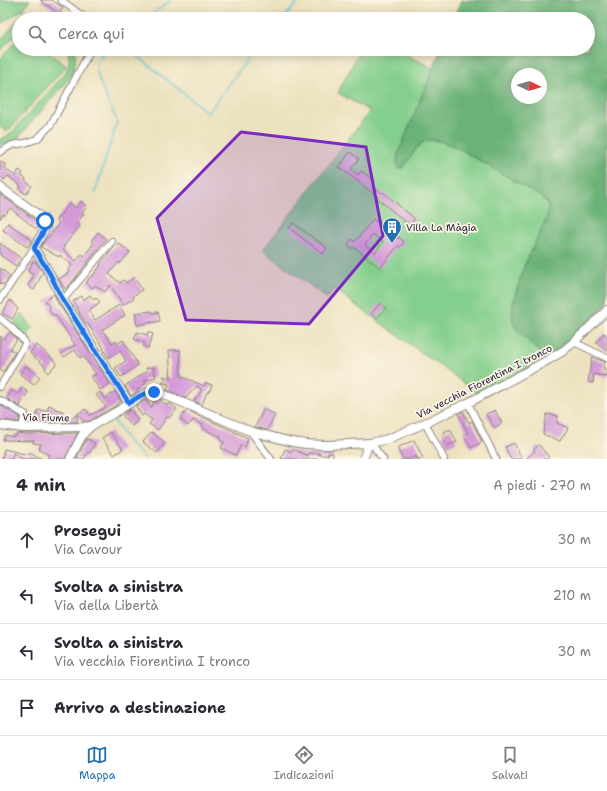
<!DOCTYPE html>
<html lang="it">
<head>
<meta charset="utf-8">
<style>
	body { margin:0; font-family:"Shantell Sans",sans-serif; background:#f2f2f3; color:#2b2b33 }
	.compass { position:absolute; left:511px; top:68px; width:36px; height:36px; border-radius:50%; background:#fff; box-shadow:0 2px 10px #0003; rotate:94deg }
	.stop { position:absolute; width:12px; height:12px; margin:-9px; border:3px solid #1a73e8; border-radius:50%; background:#fff }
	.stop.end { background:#1a73e8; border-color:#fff; box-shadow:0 1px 4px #0008 }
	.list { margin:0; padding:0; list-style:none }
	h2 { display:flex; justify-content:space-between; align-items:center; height:52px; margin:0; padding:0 16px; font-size:17px }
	h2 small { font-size:13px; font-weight:400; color:#7c7c81 }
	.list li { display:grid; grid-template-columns:26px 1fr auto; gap:12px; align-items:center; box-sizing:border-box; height:56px; padding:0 16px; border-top:1px solid #e1e1e2 }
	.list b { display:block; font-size:15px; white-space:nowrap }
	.list p { margin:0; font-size:13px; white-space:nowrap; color:#7c7c81 }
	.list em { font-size:13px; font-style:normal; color:#7c7c81 }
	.icon { flex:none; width:22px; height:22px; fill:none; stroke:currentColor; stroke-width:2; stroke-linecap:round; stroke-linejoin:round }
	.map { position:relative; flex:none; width:607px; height:459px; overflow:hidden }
	.search { position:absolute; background:#fff; box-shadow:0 2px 10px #0003; left:12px; right:12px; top:12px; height:44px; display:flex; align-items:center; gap:10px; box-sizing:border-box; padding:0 14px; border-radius:22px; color:#7c7c81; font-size:15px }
	.sheet { height:276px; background:#fff }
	nav { display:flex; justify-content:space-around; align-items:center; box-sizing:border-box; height:56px; border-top:1px solid #e1e1e2; background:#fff; font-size:11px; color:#7c7c81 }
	nav a { display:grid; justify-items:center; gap:2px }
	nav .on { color:#1f6fb2 }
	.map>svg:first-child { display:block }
	.green { fill:#84cf8d; stroke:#537864 }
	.forest { fill:#6bb278; stroke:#466a5a; fill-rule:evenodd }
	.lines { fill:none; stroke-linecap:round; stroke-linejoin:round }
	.stream { stroke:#5ec6db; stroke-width:1.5 }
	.building { fill:#d49ad8; fill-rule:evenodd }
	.street-casing { stroke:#88827e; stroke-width:8 }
	.secondary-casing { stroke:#88827e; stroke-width:10 }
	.street { stroke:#fff; stroke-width:6 }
	.secondary { stroke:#fff; stroke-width:8 }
	.route { stroke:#1a73e8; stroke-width:5 }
	.marked { fill:#7b2cbf; fill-opacity:0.2; stroke:#7b2cbf; stroke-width:3; stroke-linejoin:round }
	.labels { text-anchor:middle; stroke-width:3.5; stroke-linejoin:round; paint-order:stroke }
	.poi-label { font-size:10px; fill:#22223b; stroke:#fcf5e5; text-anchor:start }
	.street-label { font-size:10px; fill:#22223b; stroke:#fcf5e5 }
</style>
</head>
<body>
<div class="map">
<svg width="607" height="459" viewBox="0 0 607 459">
	<rect width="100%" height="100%" fill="#fcf5e5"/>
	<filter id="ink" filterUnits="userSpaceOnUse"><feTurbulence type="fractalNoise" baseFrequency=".025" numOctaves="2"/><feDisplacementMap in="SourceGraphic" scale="8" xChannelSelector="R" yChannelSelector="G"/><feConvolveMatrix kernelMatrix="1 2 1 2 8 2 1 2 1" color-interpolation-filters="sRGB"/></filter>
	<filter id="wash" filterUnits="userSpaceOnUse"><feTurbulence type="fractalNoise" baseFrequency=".012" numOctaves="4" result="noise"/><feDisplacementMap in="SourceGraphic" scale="16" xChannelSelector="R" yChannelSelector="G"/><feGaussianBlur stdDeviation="0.9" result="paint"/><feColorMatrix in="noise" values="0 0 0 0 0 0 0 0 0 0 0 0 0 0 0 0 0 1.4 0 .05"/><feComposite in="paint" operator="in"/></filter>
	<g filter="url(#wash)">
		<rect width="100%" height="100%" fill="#ede2c0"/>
		<!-- green -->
		<g class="green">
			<polygon points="0,0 30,0 22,10 0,24"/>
			<polygon points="26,11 32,15 28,19 19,19 19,31 0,51 0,41"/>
			<polygon points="19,38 19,49 46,49 66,66 7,132 0,127 0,59"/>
			<path d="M67,49H75C76,62 75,67 69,79L16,140L0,145V139L8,136L15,129L64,75C69,67 71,58 67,49Z"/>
			<polygon points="360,49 395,49 433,68 419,104 406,164 419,145 424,142 429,140 435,140 446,143 462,150 540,196 547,202 548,207 547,218 526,262 520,278 513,304 527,340 546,358 479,394 334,289 327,298 263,250 370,111 338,93"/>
			<polygon points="21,313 33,328 26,338 13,325"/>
		</g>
		<!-- forest -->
		<path class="forest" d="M461,0H607V303L575,338L546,358L527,340L516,329L513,322L512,314L513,304L520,278L526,262L547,218L548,207L547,202L540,196L462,150L446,143L435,140H429L424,142L419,145L403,168H399L397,165L398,154L441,49H588V19H453ZM517,74H541V98H517Z"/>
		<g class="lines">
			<!-- stream -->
			<g class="stream">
				<polyline points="146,19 171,0"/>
				<polyline points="283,19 300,0"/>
				<polyline points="129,49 208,113 247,60 256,49"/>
				<path d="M95,193L117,122C113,106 89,73 99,58C101,55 105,52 108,49"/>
				<path d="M113,419C123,434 131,448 146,459"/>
			</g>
		</g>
		<g id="blocks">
			<!-- building -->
			<g class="building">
				<polygon points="40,0 52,0 63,8 59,14"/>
				<polygon points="350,152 359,159 351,169 358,175 361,171 375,181 372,186 382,193 383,192 415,219 409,225 377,198 378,197 339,167"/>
				<polygon points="0,161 6,165 4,168 15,176 19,170 23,173 21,176 26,179 25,181 32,186 26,194 19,189 21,186 8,176 4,180 0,177"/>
				<polygon points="0,194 39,223 40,224 36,229 10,208 5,215 3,214 0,219"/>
				<polygon points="81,201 87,207 82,213 84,214 77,223 80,226 63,247 64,247 63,250 76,261 82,254 84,256 94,243 91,241 98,232 106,239 68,287 65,289 59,279 70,272 68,270 72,265 60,255 59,257 41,247 47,237 48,238 59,223 56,220 70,203 76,208"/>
				<path d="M373,219L398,239L399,237L404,242L400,247L398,246L380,268L354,247L353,249L348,245L352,239L355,242ZM373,234L383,242L375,253L365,245Z"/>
				<polygon points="8,223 32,240 27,247 3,230"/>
				<polygon points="293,223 327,248 323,254 289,228"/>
				<polygon points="0,243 21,258 16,266 0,255"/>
				<polygon points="118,243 130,252 120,264 119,262 109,274 120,283 124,280 126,283 134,277 142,290 133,296 134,298 123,305 110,285 105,292 95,285 93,288 86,283 91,276 92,277 101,265 100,264"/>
				<polygon points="33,261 37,263 43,272 34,290 28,286 34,275 28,272"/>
				<polygon points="0,268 10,276 3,285 0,283"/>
				<polygon points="54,294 58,303 110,384 100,390 91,377 96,374 83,356 80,358 75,350 64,357 61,353 75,345 55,314 53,316 49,309 50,308 45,301"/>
				<polygon points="90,295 94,300 96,298 100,302 89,310 95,320 119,305 125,315 102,330 112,343 116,341 117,344 123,340 138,365 121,377 115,368 126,361 120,351 108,358 103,349 104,348 87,323 86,324 79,313 80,313 73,301 81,296 83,300"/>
				<polygon points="10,300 18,309 12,319 2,313"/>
				<polygon points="380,303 386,308 377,318 371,314"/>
				<polygon points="151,311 152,313 158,312 160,321 151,323 152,322 137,325 135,313"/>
				<polygon points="10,332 17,340 10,349 15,352 3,372 0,370 0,336 4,339"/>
				<polygon points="137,332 147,335 148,332 153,334 148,348 143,346 145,343 134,339"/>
				<polygon points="604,333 607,336 607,351 596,342"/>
				<polygon points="37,345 57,363 48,373 45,369 46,367 30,353"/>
				<polygon points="169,350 180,350 181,376 204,386 206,383 212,385 209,392 207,392 202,405 194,401 202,390 197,386 186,398 167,390 169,384 162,383 166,380 163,376 171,378"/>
				<polygon points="592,357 605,362 603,370 607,371 607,377 594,374 593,383 588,382"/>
				<polygon points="26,366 40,377 34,385 20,374"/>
				<polygon points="153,367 156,377 144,380 146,383 137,390 138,391 131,396 125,386 147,371 146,368"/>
				<polygon points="22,388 28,392 20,405 21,405 20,407 7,398 12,390 18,394"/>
				<polygon points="115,391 121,401 112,408 89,421 83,421 78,414 85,409 90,415 106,407 96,395 100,392 105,399"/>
				<polygon points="157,398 167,405 169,403 177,409 169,418 167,417 158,430 149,424 152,420 144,414 142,416 136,406 145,400 151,407"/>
				<polygon points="0,405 20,417 19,422 0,420"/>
				<polygon points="49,405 55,408 55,409 63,411 61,417 73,418 78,414 77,422 35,422 38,410 47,411"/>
				<polygon points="130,409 138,420 132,426 123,416"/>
				<polygon points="264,409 275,415 267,430 255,427"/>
				<polygon points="187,410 197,415 202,418 203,417 209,420 248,438 245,447 241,445 236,455 221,448 224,442 220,440 221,437 202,428 203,425 193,420 188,426 180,419"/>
				<polygon points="495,410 502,423 494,428 486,414"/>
				<polygon points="463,411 469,423 472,421 482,442 471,448 464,435 468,433 458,414"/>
				<polygon points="547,414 558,416 557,423 568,428 560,441 543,434"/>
				<polygon points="450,429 457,442 447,446 442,435 445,434 444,432"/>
				<polygon points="110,432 123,449 114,455 102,438"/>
				<polygon points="152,432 165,443 157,453 143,442"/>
				<polygon points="17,433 24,434 78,433 65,459 47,459 49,455 39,449 41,444 33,443 34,441 3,440 5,435 13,437 13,435 16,436"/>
				<polygon points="87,439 95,443 90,453 88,452 84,459 76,459"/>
				<polygon points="414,440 423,458 417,459 416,456 410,459 403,459 397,448"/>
				<polygon points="514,443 522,459 511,459 505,447"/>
				<polygon points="539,445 549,457 547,459 526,459 535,451 534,449"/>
				<polygon points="4,449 29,455 30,452 42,459 23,459 13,453 12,459 2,459"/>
				<polygon points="285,449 292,452 293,449 308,456 308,453 319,453 319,455 328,455 328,453 333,453 333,459 281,459"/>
			</g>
		</g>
	</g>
	<g filter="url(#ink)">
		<use href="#blocks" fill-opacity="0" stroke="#88827e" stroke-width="1"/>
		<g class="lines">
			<!-- street casing -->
			<g class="street-casing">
				<g id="street">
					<polyline points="61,0 86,19"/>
					<polyline points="0,152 12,145 25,143 37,139 50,126 91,49"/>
					<polyline points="0,300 34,248"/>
					<polyline points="63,300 112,241"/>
					<polyline points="0,318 12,328 25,342 25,344 0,387"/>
					<polyline points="574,342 607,358"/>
					<path d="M0,400C9,404 15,410 25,414L22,427"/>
					<polyline points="468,403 496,459"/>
					<polyline points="425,423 444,459"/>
					<polyline points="250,431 271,459"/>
					<polyline points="371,443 383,459"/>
				</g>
			</g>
			<!-- secondary casing -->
			<g class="secondary-casing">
				<g id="secondary">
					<polyline points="0,187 44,219 46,224 46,227 34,248 50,274 63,300 129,403"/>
					<polyline points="0,425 24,428 83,427 91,426"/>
					<path d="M70,459L77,445L83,434L91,426L116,412L144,394C150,391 154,391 160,393L250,431L292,442L306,444L326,445L371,443L388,439L425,423L468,403L548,360L563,351L574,342L607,310"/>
					<polyline points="363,459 369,443"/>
				</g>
			</g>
			<!-- street -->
			<use href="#street" class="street"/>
			<!-- secondary -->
			<use href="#secondary" class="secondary"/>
		</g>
	</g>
	<g class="lines" filter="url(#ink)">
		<!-- route -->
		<path class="route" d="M45,221L46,227L34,248L50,274L63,300L129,403C137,398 144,392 154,392"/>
	</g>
	<!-- marked area -->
	<path class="marked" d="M241,132L366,147L383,236L309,324L186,320L157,218Z"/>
	<!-- icons -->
	<defs>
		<g id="building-pin" transform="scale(1)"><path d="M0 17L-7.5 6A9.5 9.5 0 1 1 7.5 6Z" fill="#1f6fb2" stroke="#fcf5e5"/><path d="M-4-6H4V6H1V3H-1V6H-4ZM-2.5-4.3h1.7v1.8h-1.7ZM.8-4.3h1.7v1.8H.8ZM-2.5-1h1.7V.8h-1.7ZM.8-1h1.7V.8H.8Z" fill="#fff"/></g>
	</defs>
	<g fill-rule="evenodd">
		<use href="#building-pin" x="392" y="227"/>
	</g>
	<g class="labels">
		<!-- poi labels -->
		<g class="poi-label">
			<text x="406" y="231">Villa La Màgia</text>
		</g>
		<!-- street labels -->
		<g class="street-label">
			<text transform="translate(484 381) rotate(-27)" y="4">Via vecchia Fiorentina I tronco</text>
			<text transform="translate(46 417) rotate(1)" y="4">Via Fiume</text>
		</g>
	</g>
</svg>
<svg class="compass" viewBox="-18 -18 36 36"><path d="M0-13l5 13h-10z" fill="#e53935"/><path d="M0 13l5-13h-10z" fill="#7c7c81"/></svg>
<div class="stop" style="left:45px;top:221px"></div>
<div class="stop end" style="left:154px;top:392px"></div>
<div class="search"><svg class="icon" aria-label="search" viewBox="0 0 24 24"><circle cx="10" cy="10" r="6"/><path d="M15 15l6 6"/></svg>Cerca qui</div>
</div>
<section class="sheet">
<h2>4 min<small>A piedi · 270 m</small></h2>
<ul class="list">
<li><svg class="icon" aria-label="ahead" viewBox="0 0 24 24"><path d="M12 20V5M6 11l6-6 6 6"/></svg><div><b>Prosegui</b><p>Via Cavour</p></div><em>30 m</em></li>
<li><svg class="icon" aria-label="left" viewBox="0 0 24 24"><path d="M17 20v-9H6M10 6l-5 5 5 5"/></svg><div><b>Svolta a sinistra</b><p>Via della Libertà</p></div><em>210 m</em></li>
<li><svg class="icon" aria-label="left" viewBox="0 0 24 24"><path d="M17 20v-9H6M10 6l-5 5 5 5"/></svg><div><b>Svolta a sinistra</b><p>Via vecchia Fiorentina I tronco</p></div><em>30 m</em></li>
<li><svg class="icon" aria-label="arrive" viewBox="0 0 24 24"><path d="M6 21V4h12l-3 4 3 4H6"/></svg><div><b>Arrivo a destinazione</b></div></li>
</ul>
</section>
<nav>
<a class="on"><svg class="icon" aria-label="map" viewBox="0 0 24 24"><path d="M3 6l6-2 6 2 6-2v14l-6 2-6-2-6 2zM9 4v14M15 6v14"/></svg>Mappa</a>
<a><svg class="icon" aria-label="directions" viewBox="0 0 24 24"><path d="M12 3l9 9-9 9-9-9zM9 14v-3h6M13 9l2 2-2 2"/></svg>Indicazioni</a>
<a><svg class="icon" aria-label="saved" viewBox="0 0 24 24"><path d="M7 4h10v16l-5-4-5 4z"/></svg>Salvati</a>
</nav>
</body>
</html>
